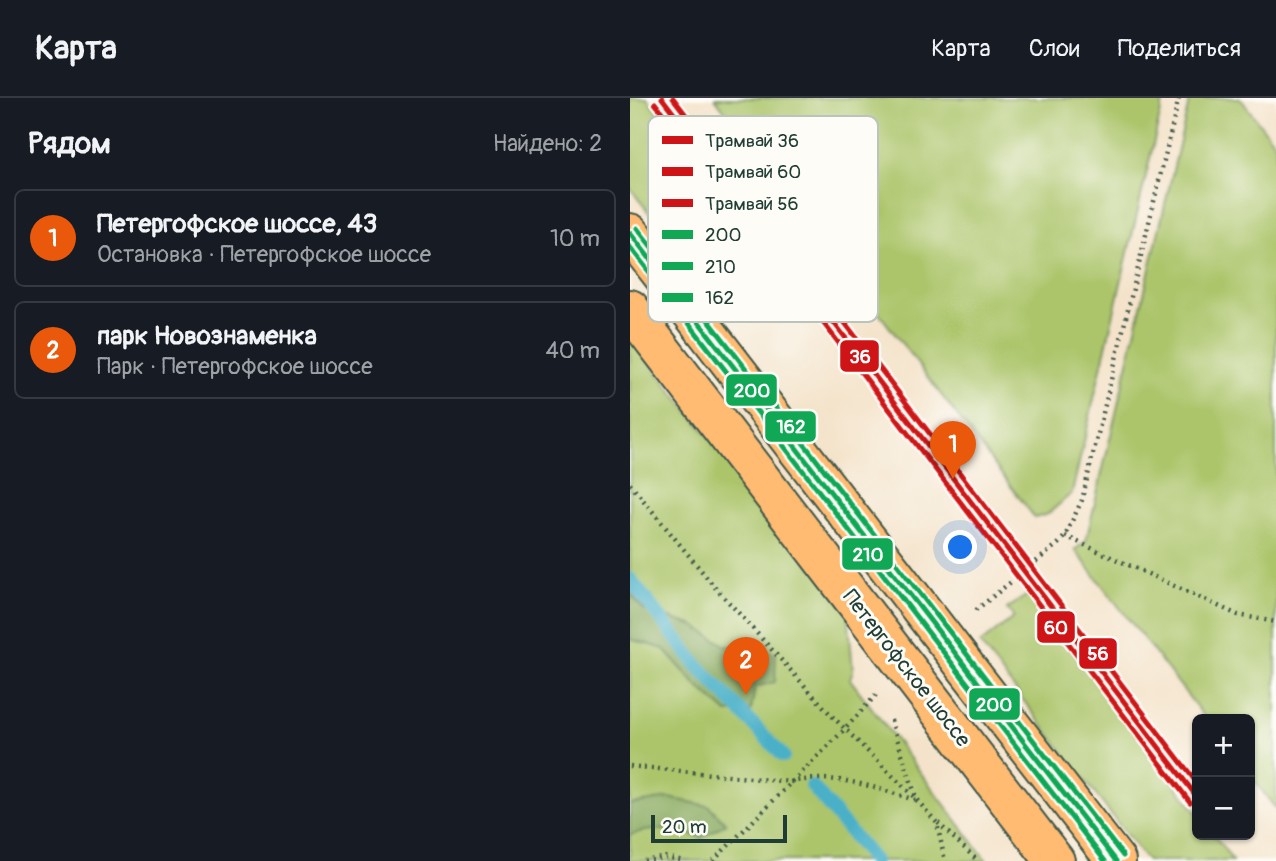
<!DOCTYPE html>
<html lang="ru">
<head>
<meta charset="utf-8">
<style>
	body { margin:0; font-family:Pangolin,sans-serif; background:#242831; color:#f1f3f6 }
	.controls { position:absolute; right:21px; bottom:21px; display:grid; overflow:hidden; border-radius:10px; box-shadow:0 2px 5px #0004 }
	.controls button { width:63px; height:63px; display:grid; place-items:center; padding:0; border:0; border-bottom:2px solid #363941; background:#171b24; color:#f1f3f6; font:35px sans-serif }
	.scale { position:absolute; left:21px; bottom:18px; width:136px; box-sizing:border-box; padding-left:7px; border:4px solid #1f3d34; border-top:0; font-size:19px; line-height:24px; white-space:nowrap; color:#1f3d34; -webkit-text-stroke:5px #fdfcf7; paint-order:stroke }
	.you { position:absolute; left:331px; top:450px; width:24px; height:24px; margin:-18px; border:5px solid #fff; border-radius:50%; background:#1a73e8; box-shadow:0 0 0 10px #1a73e833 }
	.badge { display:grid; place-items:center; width:46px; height:46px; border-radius:50%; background:#ea580c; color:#fff; font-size:23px; font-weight:700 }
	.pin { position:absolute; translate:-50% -58px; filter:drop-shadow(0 2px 4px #0008) }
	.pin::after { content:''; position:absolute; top:37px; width:24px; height:21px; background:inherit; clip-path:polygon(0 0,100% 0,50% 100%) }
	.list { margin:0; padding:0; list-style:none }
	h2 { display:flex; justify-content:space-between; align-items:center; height:91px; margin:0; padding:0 28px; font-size:30px }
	h2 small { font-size:23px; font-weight:400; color:#9ea1a6 }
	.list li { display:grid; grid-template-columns:46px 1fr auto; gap:21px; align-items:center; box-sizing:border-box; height:98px; margin:0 14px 14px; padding:0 14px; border:2px solid #363941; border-radius:10px }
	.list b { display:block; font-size:26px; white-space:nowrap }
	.list p { margin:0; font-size:23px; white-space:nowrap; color:#9ea1a6 }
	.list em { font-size:23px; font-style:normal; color:#9ea1a6 }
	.map { position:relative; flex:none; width:646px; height:763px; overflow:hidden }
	header { display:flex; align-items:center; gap:42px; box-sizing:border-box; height:98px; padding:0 35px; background:#171b24; border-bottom:2px solid #363941 }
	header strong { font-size:33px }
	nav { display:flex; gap:38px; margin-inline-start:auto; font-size:24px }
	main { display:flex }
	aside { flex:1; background:#171b24 }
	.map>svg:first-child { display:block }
	.green { fill:#acc56a; stroke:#66814f; stroke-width:2 }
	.forest { fill:#89aa5e; stroke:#547449; stroke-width:2 }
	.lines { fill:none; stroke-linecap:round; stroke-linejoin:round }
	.stream { stroke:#49b0c8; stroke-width:14 }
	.major-casing { stroke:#3f564a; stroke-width:42 }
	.path { stroke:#3f564a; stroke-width:4.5; stroke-dasharray:2 5; stroke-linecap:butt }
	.major { stroke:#ffbb71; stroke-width:38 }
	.bus-1-casing { stroke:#fdfcf7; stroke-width:10 }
	.bus-2-casing { stroke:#fdfcf7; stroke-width:10 }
	.bus-3-casing { stroke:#fdfcf7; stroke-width:10 }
	.bus-1 { stroke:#10a855; stroke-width:5 }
	.bus-2 { stroke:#10a855; stroke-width:5 }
	.bus-3 { stroke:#10a855; stroke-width:5 }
	.tram-1-casing { stroke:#fdfcf7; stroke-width:10 }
	.tram-2-casing { stroke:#fdfcf7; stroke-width:10 }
	.tram-3-casing { stroke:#fdfcf7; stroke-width:10 }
	.tram-1 { stroke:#ce1417; stroke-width:5 }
	.tram-2 { stroke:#ce1417; stroke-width:5 }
	.tram-3 { stroke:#ce1417; stroke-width:5 }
	.labels { text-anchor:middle; stroke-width:6; stroke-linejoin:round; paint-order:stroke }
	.street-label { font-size:21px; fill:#1f3d34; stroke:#fdfcf7 }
	.key { fill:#fdfcf7; stroke:#bac3bc; stroke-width:2 }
	.key-label { font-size:19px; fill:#1f3d34 }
	.line-badge { stroke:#fdfcf7; stroke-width:2.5 }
	.badge-label { font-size:19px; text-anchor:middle; font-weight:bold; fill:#fff }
</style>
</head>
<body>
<header>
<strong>Карта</strong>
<nav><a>Карта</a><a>Слои</a><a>Поделиться</a></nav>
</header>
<main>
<aside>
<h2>Рядом<small>Найдено: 2</small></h2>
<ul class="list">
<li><span class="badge">1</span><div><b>Петергофское шоссе, 43</b><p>Остановка · Петергофское шоссе</p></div><em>10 m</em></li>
<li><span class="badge">2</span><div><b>парк Новознаменка</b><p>Парк · Петергофское шоссе</p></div><em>40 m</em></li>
</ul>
</aside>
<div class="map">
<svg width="646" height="763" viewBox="0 0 646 763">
	<rect width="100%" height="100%" fill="#fdfcf7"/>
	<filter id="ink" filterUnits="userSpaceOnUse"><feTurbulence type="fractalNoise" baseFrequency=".0143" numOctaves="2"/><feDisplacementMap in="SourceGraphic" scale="14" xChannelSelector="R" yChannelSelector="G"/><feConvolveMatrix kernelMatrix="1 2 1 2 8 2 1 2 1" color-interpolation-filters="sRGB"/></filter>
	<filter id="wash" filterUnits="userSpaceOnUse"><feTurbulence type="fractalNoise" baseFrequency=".00686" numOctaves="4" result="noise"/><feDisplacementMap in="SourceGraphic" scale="28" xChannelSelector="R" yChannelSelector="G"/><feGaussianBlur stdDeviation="1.57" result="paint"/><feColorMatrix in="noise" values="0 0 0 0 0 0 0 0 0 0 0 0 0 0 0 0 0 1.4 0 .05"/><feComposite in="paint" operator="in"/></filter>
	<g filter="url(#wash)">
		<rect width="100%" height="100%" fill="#f4e3ca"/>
		<!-- green -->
		<g class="green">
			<polygon points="0,0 17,0 93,99 82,108 157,206 136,222 38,139 0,90"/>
			<polygon points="85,0 534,0 442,395 418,416 405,420"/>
			<polygon points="560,0 610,0 646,47 646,711 620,677 620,621 576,621 445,452 456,443"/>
			<polygon points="0,240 218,514 223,573 220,581 357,763 0,763"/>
			<polygon points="400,495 567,715 567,737 584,737 603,763 517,763 350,546 384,519 377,511"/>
		</g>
		<!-- forest -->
		<g class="forest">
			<polygon points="0,495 14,512 65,528 96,548 120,548 146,556 145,584 125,589 121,613 97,615 66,587 34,551 0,541"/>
			<path d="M39,700L79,708L96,725L72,740C48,732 25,728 0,737V706Z"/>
		</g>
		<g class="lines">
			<!-- stream -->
			<g class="stream">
				<polyline points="0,481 67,567 153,658"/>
				<polyline points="182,688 244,763"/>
			</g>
		</g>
	</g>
	<g filter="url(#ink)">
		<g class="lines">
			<!-- major casing -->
			<g class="major-casing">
				<g id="major">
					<polyline points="0,135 486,763"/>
					<polyline points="0,211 425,763"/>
				</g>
			</g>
			<!-- path -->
			<g class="path">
				<polyline points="0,386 84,488 203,619 287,702"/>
				<polyline points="435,438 608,517 646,524"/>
				<polyline points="346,512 428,446 435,438 452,402 549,0"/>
				<polyline points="261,622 287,702 307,725 315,763"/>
				<path d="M0,668L160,684C210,675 238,688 285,702"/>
				<polyline points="308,725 348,763"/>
				<polyline points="14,763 37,759 54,763"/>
				<polyline points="83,763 214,632 246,597"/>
			</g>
			<!-- major -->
			<use href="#major" class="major"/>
			<!-- bus-1 casing -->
			<g class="bus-1-casing">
				<polyline id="bus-1" points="0,135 486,763"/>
			</g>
			<!-- bus-2 casing -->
			<g class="bus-2-casing">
				<polyline id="bus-2" points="0,149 475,763"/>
			</g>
			<!-- bus-3 casing -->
			<g class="bus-3-casing">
				<polyline id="bus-3" points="7,130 493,758"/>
			</g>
			<!-- bus-1 -->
			<use href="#bus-1" class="bus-1"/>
			<!-- bus-2 -->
			<use href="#bus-2" class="bus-2"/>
			<!-- bus-3 -->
			<use href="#bus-3" class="bus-3"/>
			<!-- tram-1 casing -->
			<g class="tram-1-casing">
				<polyline id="tram-1" points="32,0 567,699"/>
			</g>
			<!-- tram-2 casing -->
			<g class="tram-2-casing">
				<polyline id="tram-2" points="25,5 560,704"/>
			</g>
			<!-- tram-3 casing -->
			<g class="tram-3-casing">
				<polyline id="tram-3" points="43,0 567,685"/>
			</g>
			<!-- tram-1 -->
			<use href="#tram-1" class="tram-1"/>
			<!-- tram-2 -->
			<use href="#tram-2" class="tram-2"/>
			<!-- tram-3 -->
			<use href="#tram-3" class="tram-3"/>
		</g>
	</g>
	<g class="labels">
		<!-- street labels -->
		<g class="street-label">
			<text transform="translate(277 570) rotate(52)" y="7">Петергофское шоссе</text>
		</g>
	</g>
	<!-- legend -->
	<rect x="18" y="18" width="230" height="206" rx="10" class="key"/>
	<rect x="32" y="38" width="31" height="8" fill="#ce1417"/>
	<rect x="32" y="69" width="31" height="9" fill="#ce1417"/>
	<rect x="32" y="101" width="31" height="8" fill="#ce1417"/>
	<rect x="32" y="132" width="31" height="9" fill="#10a855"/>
	<rect x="32" y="164" width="31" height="8" fill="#10a855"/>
	<rect x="32" y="195" width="31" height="9" fill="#10a855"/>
	<g class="key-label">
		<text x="75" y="49">Трамвай 36</text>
		<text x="75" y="80">Трамвай 60</text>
		<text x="75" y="112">Трамвай 56</text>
		<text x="75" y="143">200</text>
		<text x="75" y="175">210</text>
		<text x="75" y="206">162</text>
	</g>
	<g class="line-badge">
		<rect x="209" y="241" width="41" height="34" rx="7" fill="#ce1417"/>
		<rect x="95" y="275" width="53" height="34" rx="7" fill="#10a855"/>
		<rect x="134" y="312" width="53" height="33" rx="7" fill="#10a855"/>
		<rect x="211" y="439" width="53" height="34" rx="7" fill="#10a855"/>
		<rect x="406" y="512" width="40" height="34" rx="7" fill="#ce1417"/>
		<rect x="448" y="539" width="40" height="33" rx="7" fill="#ce1417"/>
		<rect x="338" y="589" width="53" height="34" rx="7" fill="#10a855"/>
	</g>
	<g class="badge-label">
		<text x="230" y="265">36</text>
		<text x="122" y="299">200</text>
		<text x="161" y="335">162</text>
		<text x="238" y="463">210</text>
		<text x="426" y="536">60</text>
		<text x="468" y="562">56</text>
		<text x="364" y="613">200</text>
	</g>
</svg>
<div class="controls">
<button>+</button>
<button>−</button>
</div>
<div class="scale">20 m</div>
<div class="you"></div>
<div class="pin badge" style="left:323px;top:381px">1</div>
<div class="pin badge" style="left:116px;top:597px">2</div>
</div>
</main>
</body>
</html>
